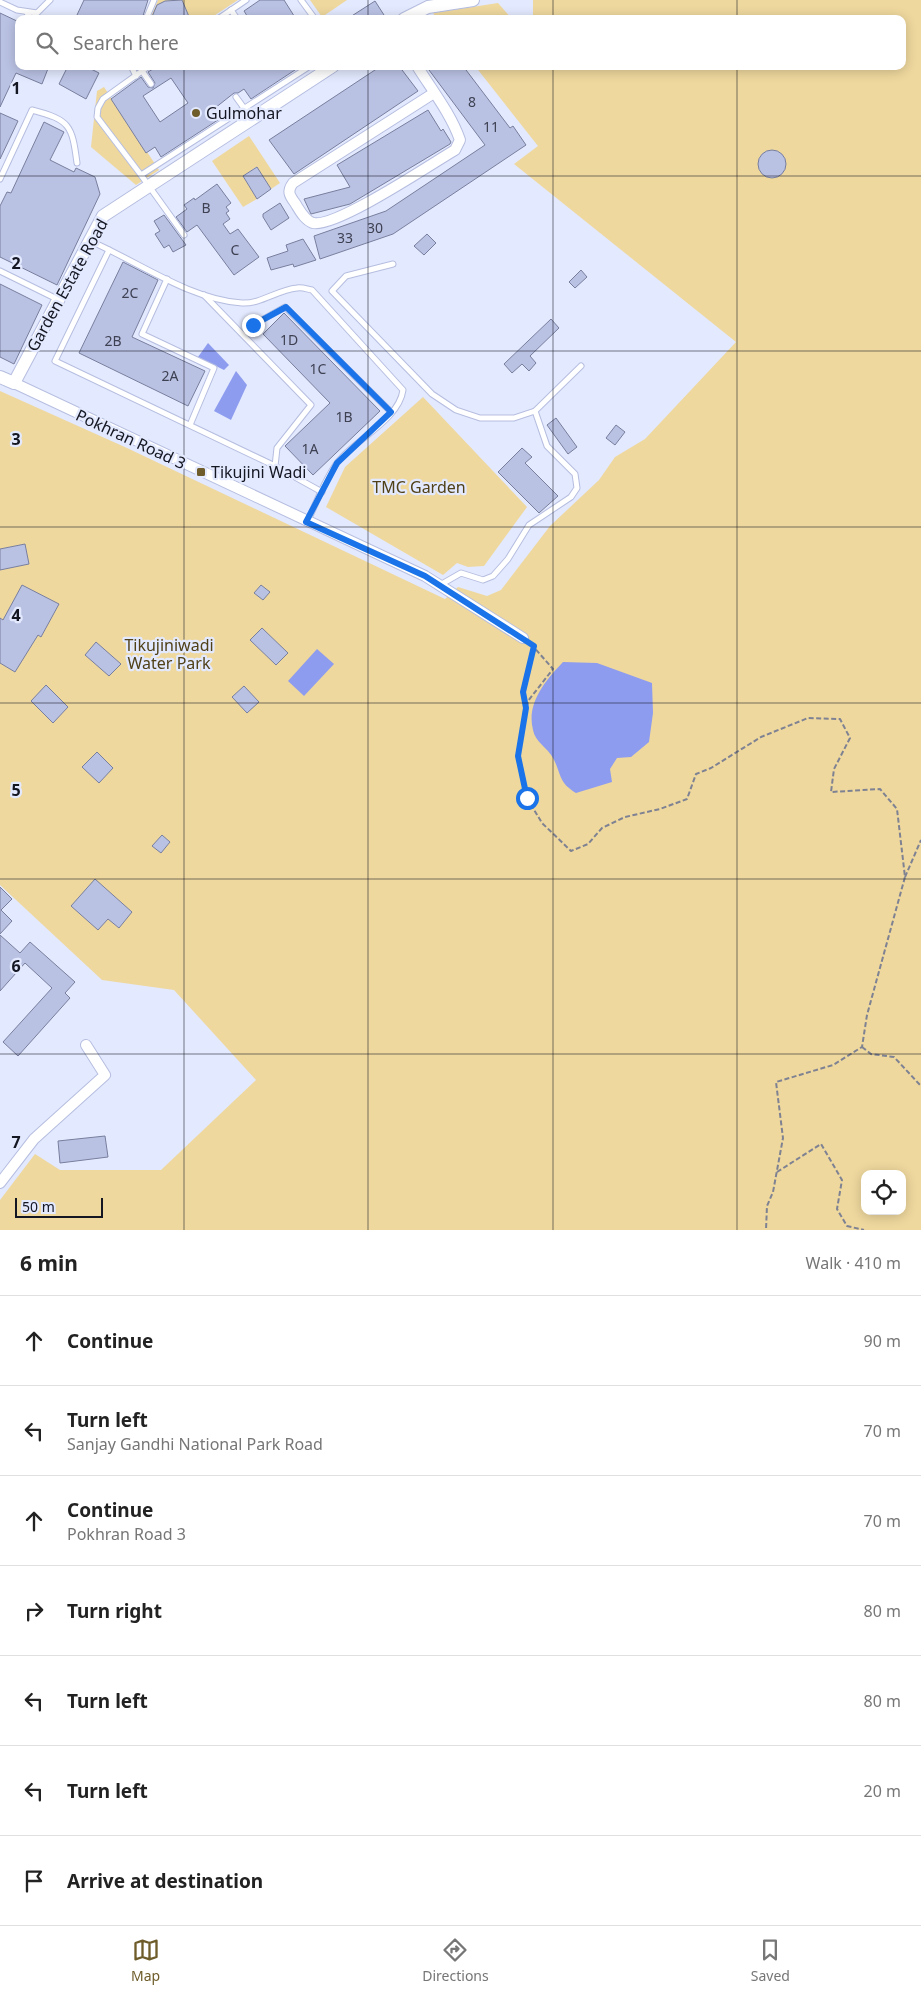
<!DOCTYPE html>
<html lang="en">
<head>
<meta charset="utf-8">
<style>
	body { margin:0; font-family:"Noto Sans",sans-serif; background:#f6f6f6; color:#222 }
	.controls { position:absolute; right:15px; bottom:15px; display:grid; overflow:hidden; border-radius:10px; box-shadow:0 2px 12px #0003 }
	.controls button { width:45px; height:45px; display:grid; place-items:center; padding:0; border:0; border-bottom:1px solid #e0e0e0; background:#fff; color:#222; font:25px sans-serif }
	.scale { position:absolute; left:15px; bottom:12px; width:88px; box-sizing:border-box; padding-left:5px; border:2px solid #141622; border-top:0; font-size:14px; line-height:18px; white-space:nowrap; color:#141622; -webkit-text-stroke:4px #e3e9fe; paint-order:stroke }
	.stop { position:absolute; width:15px; height:15px; margin:-11px; border:4px solid #1a73e8; border-radius:50%; background:#fff }
	.stop.end { background:#1a73e8; border-color:#fff; box-shadow:0 1px 5px #0008 }
	.list { margin:0; padding:0; list-style:none }
	h2 { display:flex; justify-content:space-between; align-items:center; height:65px; margin:0; padding:0 20px; font-size:21px }
	h2 small { font-size:16px; font-weight:400; color:#767676 }
	.list li { display:grid; grid-template-columns:32px 1fr auto; gap:15px; align-items:center; box-sizing:border-box; height:90px; padding:0 20px; border-top:1px solid #e0e0e0 }
	.list b { display:block; font-size:19px; white-space:nowrap }
	.list p { margin:0; font-size:16px; white-space:nowrap; color:#767676 }
	.list em { font-size:16px; font-style:normal; color:#767676 }
	.icon { flex:none; width:28px; height:28px; fill:none; stroke:currentColor; stroke-width:2; stroke-linecap:round; stroke-linejoin:round }
	.map { position:relative; flex:none; width:921px; height:1230px; overflow:hidden }
	.search { position:absolute; background:#fff; box-shadow:0 2px 12px #0003; left:15px; right:15px; top:15px; height:55px; display:flex; align-items:center; gap:12px; box-sizing:border-box; padding:0 18px; border-radius:10px; color:#767676; font-size:19px }
	.sheet { height:695px; background:#fff }
	nav { display:flex; justify-content:space-around; align-items:center; box-sizing:border-box; height:70px; border-top:1px solid #e0e0e0; background:#fff; font-size:14px; color:#767676 }
	nav a { display:grid; justify-items:center; gap:2px }
	nav .on { color:#6e5c2a }
	.map>svg:first-child { display:block }
	.green { fill:#efd89e; fill-rule:evenodd }
	.water { fill:#8d9cef }
	.building { fill:#bac2e4; stroke:#787f9e; fill-rule:evenodd }
	.lines { fill:none; stroke-linecap:round; stroke-linejoin:round }
	.service-casing { stroke:#b6bee0; stroke-width:7 }
	.minor-casing { stroke:#b6bee0; stroke-width:12 }
	.tertiary-casing { stroke:#b6bee0; stroke-width:14 }
	.path { stroke:#7e8292; stroke-width:2; stroke-dasharray:5 2.5; stroke-linecap:butt }
	.service { stroke:#fff; stroke-width:5 }
	.minor { stroke:#fff; stroke-width:10 }
	.tertiary { stroke:#fff; stroke-width:12 }
	.route { stroke:#1a73e8; stroke-width:6 }
	.grid { fill:none; stroke:#141622; stroke-width:1; stroke-opacity:0.55 }
	.poi-dot { fill:#6e5c2a; stroke:#e3e9fe; stroke-width:2 }
	.labels { text-anchor:middle; stroke-width:4.5; stroke-linejoin:round; paint-order:stroke }
	.number-label { font-size:14px; fill:#3e4152 }
	.poi-label { font-size:16px; fill:#141622; stroke:#e3e9fe; text-anchor:start }
	.street-label { font-size:16px; fill:#141622; stroke:#e3e9fe }
	.park-label { font-size:16px; fill:#504118; stroke:#e3e9fe }
	.grid-label { font-size:16px; text-anchor:middle; font-weight:bold; fill:#141622; stroke:#e3e9fe; stroke-width:4.5; stroke-linejoin:round; paint-order:stroke }
</style>
</head>
<body>
<div class="map">
<svg width="921" height="1230" viewBox="0 0 921 1230">
	<rect width="100%" height="100%" fill="#e3e9fe"/>
	<!-- green -->
	<g class="green">
		<polygon points="158,0 238,0 209,19 150,19"/>
		<polygon points="310,0 347,0 322,17"/>
		<path d="M533,0H921V1230H0V1200L35,1154L60,1170H161L256,1080L174,990L102,980L0,885V391L127,448L445,599L458,587L487,596L501,590L550,526L599,480L615,457L645,439L736,342L514,164L538,146L475,66H902V19H533ZM865,1174H902V1211H865Z"/>
		<polygon points="498,3 512,19 437,19 433,13"/>
		<polygon points="104,87 159,170 136,185 91,147 97,91"/>
		<polygon points="249,136 280,183 271,189 256,167 243,176 257,199 243,207 212,161"/>
		<polygon points="423,397 527,507 484,566 468,567 457,563 443,575 326,507 345,467"/>
	</g>
	<!-- water -->
	<g class="water">
		<polygon points="208,343 229,365 224,370 198,357"/>
		<polygon points="236,371 247,385 231,420 214,411"/>
		<polygon points="317,649 334,664 304,696 288,681"/>
		<path d="M563,662L597,663L652,683L653,713L649,742L631,757L617,758L610,769L612,782L576,793C558,782 562,775 553,758C548,748 535,742 533,730C526,703 546,680 563,662Z"/>
	</g>
	<!-- building -->
	<g class="building">
		<polygon points="84,0 148,0 142,19 85,19 77,15"/>
		<polygon points="182,0 190,19 151,19 157,5 165,1"/>
		<polygon points="260,0 284,0 296,19 249,19 244,11"/>
		<polygon points="375,1 384,15 378,19 347,19"/>
		<polygon points="0,13 19,22 19,66 49,66 42,84 16,73 0,107"/>
		<polygon points="68,66 85,66 99,73 86,99 59,84"/>
		<path d="M158,66H301L251,99L244,89L238,93H234L215,108L221,118L161,157L155,147L146,153L111,99L141,77L148,87L153,88L155,83L148,72ZM171,78L188,103L160,122L143,96Z"/>
		<polygon points="381,66 399,66 418,91 294,174 269,140"/>
		<polygon points="426,66 463,66 510,128 513,126 526,145 393,234 320,259 314,236 386,211 485,145"/>
		<polygon points="428,110 441,131 443,129 451,142 450,144 350,204 311,214 310,212 304,199 350,187 337,165"/>
		<polygon points="0,113 18,121 0,159"/>
		<polygon points="44,122 64,132 50,160 74,172 76,168 95,177 100,194 57,285 0,257 0,206 7,192 11,193"/>
		<circle cx="772" cy="164" r="14"/>
		<polygon points="257,167 271,189 257,199 243,176"/>
		<polygon points="217,184 231,203 226,207 229,211 226,213 230,219 223,224 230,234 238,229 259,257 234,275 197,225 187,232 176,217 187,209 184,205 194,198 195,200"/>
		<polygon points="280,203 289,218 271,230 263,217 263,214"/>
		<polygon points="164,215 186,245 173,252 169,245 164,248 155,234 160,231 154,221"/>
		<polygon points="427,234 436,243 424,255 414,246"/>
		<polygon points="303,239 316,260 294,267 293,264 271,270 267,258 288,251 286,245"/>
		<polygon points="123,262 158,280 132,337 205,371 188,406 79,353"/>
		<polygon points="581,270 587,277 575,288 569,282"/>
		<polygon points="0,284 42,305 14,364 0,357"/>
		<polygon points="284,313 380,411 313,475 285,446 330,403 263,334"/>
		<polygon points="551,319 559,328 530,356 536,363 529,371 522,364 512,373 504,364"/>
		<polygon points="556,418 577,447 568,454 547,425"/>
		<polygon points="616,425 625,432 615,445 606,438"/>
		<polygon points="522,448 532,457 525,463 558,496 539,513 498,472"/>
		<polygon points="25,544 29,564 0,570 0,549"/>
		<polygon points="22,585 59,604 41,637 38,635 15,672 0,663 0,618 3,620"/>
		<polygon points="261,585 270,592 263,600 254,593"/>
		<polygon points="262,628 288,653 276,665 250,640"/>
		<polygon points="96,642 121,664 109,676 85,655"/>
		<polygon points="46,685 68,707 53,723 31,701"/>
		<polygon points="244,686 259,702 247,713 232,697"/>
		<polygon points="97,752 113,768 99,783 82,767"/>
		<polygon points="162,835 170,842 161,853 152,846"/>
		<polygon points="95,879 132,912 119,928 108,919 98,930 71,906"/>
		<polygon points="0,887 12,899 1,910 12,921 0,934"/>
		<polygon points="0,935 20,953 30,942 75,982 65,993 70,998 18,1056 3,1042 52,988 25,963 0,991"/>
		<polygon points="105,1136 108,1157 60,1163 58,1141"/>
	</g>
	<g class="lines">
		<!-- service casing -->
		<g class="service-casing">
			<g id="service">
				<polyline points="301,0 315,19"/>
				<polyline points="0,2 17,10 37,13 50,0"/>
				<polyline points="231,10 237,19"/>
				<polyline points="27,13 32,19"/>
				<polyline points="146,19 154,0"/>
				<polyline points="218,19 246,0"/>
				<polyline points="131,66 136,76"/>
				<polyline points="142,71 151,84"/>
				<polyline points="236,97 252,119"/>
				<polyline points="141,175 97,117 98,108 103,99 149,66"/>
				<path d="M0,179L32,110C70,120 72,125 77,163"/>
				<polyline points="184,235 141,175 310,66"/>
				<path d="M90,241C137,261 190,300 242,303C261,304 277,290 297,288C301,287 307,289 312,290L403,390C399,420 354,440 337,463C325,479 316,504 307,522"/>
				<polyline points="109,250 55,361 275,466"/>
				<polyline points="393,264 346,276 332,291 432,394 456,410 480,418 514,418 535,411"/>
				<polyline points="0,271 57,299"/>
				<polyline points="167,279 142,334 214,368 190,425"/>
				<polyline points="204,295 311,405 277,448 275,466 322,492"/>
				<polyline points="253,325 285,307 391,412"/>
				<polyline points="440,585 461,573 483,580 493,576 508,559 529,525 571,497 577,488 575,474 547,446 535,411 581,366"/>
			</g>
		</g>
		<!-- minor casing -->
		<g class="minor-casing">
			<g id="minor">
				<path d="M417,66C432,90 451,114 460,140L455,150C431,164 336,228 313,223C304,220 299,209 295,203C289,195 287,191 293,183L434,93"/>
				<polyline points="14,383 425,576 523,638"/>
				<polyline points="0,1183 34,1139 105,1075 86,1045"/>
			</g>
		</g>
		<!-- tertiary casing -->
		<g class="tertiary-casing">
			<g id="tertiary">
				<polyline points="404,19 428,7 473,0"/>
				<polyline points="0,377 14,383 103,216 333,66"/>
			</g>
		</g>
		<!-- path -->
		<g class="path">
			<polyline points="531,644 553,669 528,701 518,755 527,798 542,823 571,851 588,844 602,828 625,817 660,809 687,799 696,774 711,768 761,737 808,718 840,719 850,738 834,769 831,792 880,789 897,809 905,877 867,1015 862,1047 833,1065 776,1082 783,1138 773,1192 767,1206 766,1230"/>
			<polyline points="526,705 523,692 534,647"/>
			<polyline points="905,877 921,840"/>
			<polyline points="862,1047 871,1054 894,1057 921,1086"/>
			<polyline points="777,1172 821,1144 842,1180 837,1209 847,1226 864,1230"/>
		</g>
		<!-- service -->
		<use href="#service" class="service"/>
		<!-- minor -->
		<use href="#minor" class="minor"/>
		<!-- tertiary -->
		<use href="#tertiary" class="tertiary"/>
	</g>
	<g class="lines">
		<!-- route -->
		<polyline class="route" points="253,325 286,307 391,412 337,463 306,522 425,576 534,646 523,692 526,708 518,756 527,798"/>
	</g>
	<!-- grid -->
	<path class="grid" d="M184,0V19M368,0V19M553,0V19M737,0V19M184,66V1230M368,66V1230M553,66V1230M737,66V1230M0,176H921M0,351H921M0,527H921M0,703H921M0,879H921M0,1054H921"/>
	<!-- markers -->
	<g class="poi-dot">
		<circle cx="196" cy="113" r="5"/>
		<rect x="196" y="467" width="10" height="10" rx="2.5"/>
	</g>
	<g class="labels">
		<!-- number labels -->
		<g class="number-label">
			<text x="472" y="107">8</text>
			<text x="491" y="132">11</text>
			<text x="206" y="213">B</text>
			<text x="375" y="233">30</text>
			<text x="345" y="243">33</text>
			<text x="235" y="255">C</text>
			<text x="130" y="298">2C</text>
			<text x="289" y="345">1D</text>
			<text x="113" y="346">2B</text>
			<text x="318" y="374">1C</text>
			<text x="170" y="381">2A</text>
			<text x="344" y="422">1B</text>
			<text x="310" y="454">1A</text>
		</g>
		<!-- poi labels -->
		<g class="poi-label">
			<text x="206" y="119">Gulmohar</text>
			<text x="211" y="478">Tikujini Wadi</text>
		</g>
		<!-- street labels -->
		<g class="street-label">
			<text transform="translate(67 285) rotate(-61)" y="6">Garden Estate Road</text>
			<text transform="translate(131 439) rotate(25)" y="6">Pokhran Road 3</text>
		</g>
		<!-- park labels -->
		<g class="park-label">
			<text x="419" y="493">TMC Garden</text>
			<text x="169" y="651">Tikujiniwadi<tspan x="169" dy="18">Water Park</tspan></text>
		</g>
	</g>
	<g class="grid-label">
		<text x="16" y="94">1</text>
		<text x="16" y="269">2</text>
		<text x="16" y="445">3</text>
		<text x="16" y="621">4</text>
		<text x="16" y="796">5</text>
		<text x="16" y="972">6</text>
		<text x="16" y="1148">7</text>
	</g>
</svg>
<div class="controls">
<button><svg class="icon" aria-label="locate" viewBox="0 0 24 24"><circle cx="12" cy="12" r="6"/><path d="M12 2v4M12 18v4M2 12h4M18 12h4"/></svg></button>
</div>
<div class="scale">50 m</div>
<div class="stop" style="left:527px;top:798px"></div>
<div class="stop end" style="left:253px;top:325px"></div>
<div class="search"><svg class="icon" aria-label="search" viewBox="0 0 24 24"><circle cx="10" cy="10" r="6"/><path d="M15 15l6 6"/></svg>Search here</div>
</div>
<section class="sheet">
<h2>6 min<small>Walk · 410 m</small></h2>
<ul class="list">
<li><svg class="icon" aria-label="ahead" viewBox="0 0 24 24"><path d="M12 20V5M6 11l6-6 6 6"/></svg><div><b>Continue</b></div><em>90 m</em></li>
<li><svg class="icon" aria-label="left" viewBox="0 0 24 24"><path d="M17 20v-9H6M10 6l-5 5 5 5"/></svg><div><b>Turn left</b><p>Sanjay Gandhi National Park Road</p></div><em>70 m</em></li>
<li><svg class="icon" aria-label="ahead" viewBox="0 0 24 24"><path d="M12 20V5M6 11l6-6 6 6"/></svg><div><b>Continue</b><p>Pokhran Road 3</p></div><em>70 m</em></li>
<li><svg class="icon" aria-label="right" viewBox="0 0 24 24"><path d="M7 20v-9h11M14 6l5 5-5 5"/></svg><div><b>Turn right</b></div><em>80 m</em></li>
<li><svg class="icon" aria-label="left" viewBox="0 0 24 24"><path d="M17 20v-9H6M10 6l-5 5 5 5"/></svg><div><b>Turn left</b></div><em>80 m</em></li>
<li><svg class="icon" aria-label="left" viewBox="0 0 24 24"><path d="M17 20v-9H6M10 6l-5 5 5 5"/></svg><div><b>Turn left</b></div><em>20 m</em></li>
<li><svg class="icon" aria-label="arrive" viewBox="0 0 24 24"><path d="M6 21V4h12l-3 4 3 4H6"/></svg><div><b>Arrive at destination</b></div></li>
</ul>
</section>
<nav>
<a class="on"><svg class="icon" aria-label="map" viewBox="0 0 24 24"><path d="M3 6l6-2 6 2 6-2v14l-6 2-6-2-6 2zM9 4v14M15 6v14"/></svg>Map</a>
<a><svg class="icon" aria-label="directions" viewBox="0 0 24 24"><path d="M12 3l9 9-9 9-9-9zM9 14v-3h6M13 9l2 2-2 2"/></svg>Directions</a>
<a><svg class="icon" aria-label="saved" viewBox="0 0 24 24"><path d="M7 4h10v16l-5-4-5 4z"/></svg>Saved</a>
</nav>
</body>
</html>
